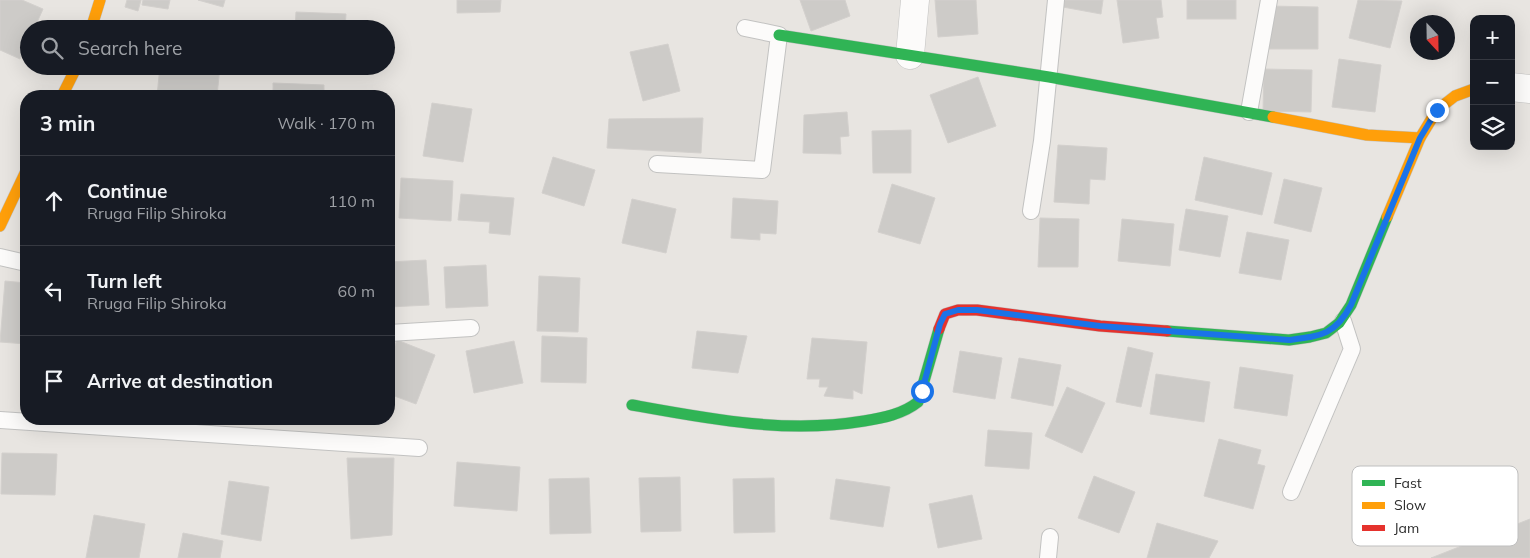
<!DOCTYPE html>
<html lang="en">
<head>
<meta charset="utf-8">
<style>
	body { margin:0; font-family:Mulish,sans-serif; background:#242831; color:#f1f3f6 }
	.controls { position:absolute; right:15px; top:15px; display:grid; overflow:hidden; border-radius:10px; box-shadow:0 5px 20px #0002 }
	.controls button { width:45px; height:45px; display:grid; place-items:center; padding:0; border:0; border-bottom:1px solid #363941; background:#171b24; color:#f1f3f6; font:25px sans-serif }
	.compass { position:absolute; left:1410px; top:15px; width:45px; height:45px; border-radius:50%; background:#171b24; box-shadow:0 5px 20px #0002; rotate:158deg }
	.stop { position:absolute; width:15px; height:15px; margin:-11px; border:4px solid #1a73e8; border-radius:50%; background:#fff }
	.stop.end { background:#1a73e8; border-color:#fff; box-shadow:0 1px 5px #0008 }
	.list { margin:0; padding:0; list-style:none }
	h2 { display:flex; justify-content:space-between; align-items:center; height:65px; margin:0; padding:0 20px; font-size:21px }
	h2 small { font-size:16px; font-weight:400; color:#9ea1a6 }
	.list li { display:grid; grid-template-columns:32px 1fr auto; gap:15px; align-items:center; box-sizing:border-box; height:90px; padding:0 20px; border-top:1px solid #363941 }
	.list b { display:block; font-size:19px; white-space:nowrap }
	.list p { margin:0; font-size:16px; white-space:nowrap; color:#9ea1a6 }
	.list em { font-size:16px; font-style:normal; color:#9ea1a6 }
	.icon { flex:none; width:28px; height:28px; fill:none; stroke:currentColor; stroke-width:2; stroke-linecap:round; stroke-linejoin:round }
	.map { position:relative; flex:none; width:1530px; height:558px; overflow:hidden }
	.search { position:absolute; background:#171b24; box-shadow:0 5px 20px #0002; left:20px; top:20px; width:375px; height:55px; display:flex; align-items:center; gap:12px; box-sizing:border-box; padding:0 18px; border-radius:28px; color:#9ea1a6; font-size:19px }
	.panel { position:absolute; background:#171b24; box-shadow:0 5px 20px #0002; left:20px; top:90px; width:375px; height:335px; border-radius:20px }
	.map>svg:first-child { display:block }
	.building { fill:#cdcbc8; stroke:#d3d0cd }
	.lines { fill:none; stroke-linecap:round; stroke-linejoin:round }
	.lane-casing { stroke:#c2c2c1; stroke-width:18 }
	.street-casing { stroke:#c2c2c1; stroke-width:29 }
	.fast-casing { stroke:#c2c2c1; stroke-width:12 }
	.slow-casing { stroke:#c2c2c1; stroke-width:12 }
	.jam-casing { stroke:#c2c2c1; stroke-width:12 }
	.lane { stroke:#fcfbfa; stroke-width:16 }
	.street { stroke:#fcfbfa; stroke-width:28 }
	.fast { stroke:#30b455; stroke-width:11 }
	.slow { stroke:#ff9f0a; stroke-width:11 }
	.jam { stroke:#e5322d; stroke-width:11 }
	.route { stroke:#1a73e8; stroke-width:6 }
	.key { fill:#fff; stroke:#bfbfbf; stroke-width:1 }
	.key-label { font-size:14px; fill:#2b2b2b }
</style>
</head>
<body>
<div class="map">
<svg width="1530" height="558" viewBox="0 0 1530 558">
	<rect width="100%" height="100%" fill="#e8e5e1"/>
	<!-- building -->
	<g class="building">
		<polygon points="0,0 22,0 43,9 34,29 29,29 29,40 20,59 0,50"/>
		<polygon points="127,0 141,0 138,11 125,7"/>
		<polygon points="143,0 170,0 168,9 142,5"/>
		<polygon points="198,0 225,0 223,7"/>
		<polygon points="457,0 501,0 500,12 457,13"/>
		<polygon points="800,0 845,0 850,16 811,31"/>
		<polygon points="935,0 976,0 978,34 938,37"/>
		<polygon points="1065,0 1103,0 1101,14 1063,7"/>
		<polygon points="1117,0 1161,0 1163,17 1156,18 1159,38 1123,43"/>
		<rect x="1187" y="0" width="49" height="19"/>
		<polygon points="1358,0 1402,1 1390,48 1349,38"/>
		<polygon points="1270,6 1318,7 1318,49 1269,49"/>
		<polygon points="296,12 346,14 345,29 295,29"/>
		<polygon points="668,44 680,91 643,101 630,52"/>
		<polygon points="1339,59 1381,65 1375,112 1332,107"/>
		<polygon points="160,66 220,66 217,96 157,96"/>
		<polygon points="1264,69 1312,70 1311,112 1263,111"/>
		<polygon points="978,77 996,126 948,143 930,95"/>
		<polygon points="273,83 324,85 324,96 273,96"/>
		<polygon points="432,103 472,109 463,162 423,156"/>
		<polygon points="847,112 849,136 840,137 841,154 803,153 804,115"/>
		<polygon points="703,118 701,153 607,148 609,119"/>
		<polygon points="911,130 911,173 873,173 872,131"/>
		<polygon points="1058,145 1107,148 1105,180 1090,179 1089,204 1054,202"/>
		<polygon points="553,157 595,170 584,206 542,193"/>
		<polygon points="1204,157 1272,173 1262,215 1195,200"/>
		<polygon points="401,178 453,181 451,221 399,218"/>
		<polygon points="1284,179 1322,188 1311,232 1274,223"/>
		<polygon points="892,184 935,198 920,244 878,232"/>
		<polygon points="461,194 514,198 510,235 489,233 490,222 458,220"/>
		<polygon points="733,198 778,201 776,234 760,233 760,240 731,238"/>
		<polygon points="632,199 676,209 666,253 622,243"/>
		<polygon points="1186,209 1228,216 1220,257 1179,250"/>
		<polygon points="1040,218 1079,219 1078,267 1038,267"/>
		<polygon points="1122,219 1174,224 1170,266 1118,261"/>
		<polygon points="1247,232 1289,240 1281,280 1239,273"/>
		<polygon points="426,260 429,305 389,307 389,262"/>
		<polygon points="486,265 488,306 446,308 444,267"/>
		<polygon points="539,276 580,278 578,332 537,331"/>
		<polygon points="5,281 26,283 26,344 0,342"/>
		<polygon points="697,331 747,336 738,373 692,368"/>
		<polygon points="542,336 587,338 586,383 541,382"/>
		<polygon points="812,338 867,342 862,394 853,390 853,399 824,396 828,387 819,387 820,379 807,379"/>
		<polygon points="397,340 435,355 416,404 389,394 389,362"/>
		<polygon points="514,341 523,383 474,393 466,351"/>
		<polygon points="1128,347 1153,353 1141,407 1116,402"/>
		<polygon points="960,351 1002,358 995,399 953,392"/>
		<polygon points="1019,358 1061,365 1053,406 1011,398"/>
		<polygon points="1240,367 1293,375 1287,416 1234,408"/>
		<polygon points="1156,374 1210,382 1204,422 1150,414"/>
		<polygon points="1067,387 1105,403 1082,453 1045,436"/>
		<polygon points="187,419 201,419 199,423"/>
		<polygon points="988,430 1032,433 1029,469 985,466"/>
		<polygon points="1219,439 1261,450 1257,464 1265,466 1253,509 1204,496"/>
		<polygon points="2,453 57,454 55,495 1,494"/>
		<polygon points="347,458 394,458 392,535 351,539"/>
		<polygon points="457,462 520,467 517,511 454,506"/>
		<polygon points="1094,476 1135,492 1119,533 1078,518"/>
		<polygon points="680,477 681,531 641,532 639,478"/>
		<polygon points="589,478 591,533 550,534 549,479"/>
		<polygon points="774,478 775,532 734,533 733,479"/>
		<polygon points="836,479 890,487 883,527 830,519"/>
		<polygon points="229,481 269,487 261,541 221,534"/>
		<polygon points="972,495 982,539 938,548 929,504"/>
		<polygon points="94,515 145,524 139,558 86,558"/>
		<polygon points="1530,519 1530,558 1431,558"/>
		<polygon points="1157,523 1218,541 1209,558 1147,558"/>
		<polygon points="183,533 223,541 220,558 178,558"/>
	</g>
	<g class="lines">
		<!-- lane casing -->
		<g class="lane-casing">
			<g id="lane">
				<polyline points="1249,112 1269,0"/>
				<polyline points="657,164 762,170 779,35 745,28"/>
				<polyline points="1031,211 1042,141 1056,0"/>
				<polyline points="0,257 26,263"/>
				<polyline points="389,333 471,328"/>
				<polyline points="0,420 419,448"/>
				<polyline points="1291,492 1352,349 1343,321"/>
				<polyline points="1048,558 1050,537"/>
			</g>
		</g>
		<!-- street casing -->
		<g class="street-casing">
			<g id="street">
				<polyline points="910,55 915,0"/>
				<polyline points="1511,87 1530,89"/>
			</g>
		</g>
		<!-- fast casing -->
		<g class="fast-casing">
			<g id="fast">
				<polyline points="779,35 1049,77 1273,117"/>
				<polyline points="1167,331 1289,340 1310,337 1326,333 1339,323 1351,305 1387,217"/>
				<path d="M632,405C709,419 786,434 864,421C883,418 903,414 918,402L939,329"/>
			</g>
		</g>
		<!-- slow casing -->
		<g class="slow-casing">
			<g id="slow">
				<polyline points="91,29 100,0"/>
				<polyline points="62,96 77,66"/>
				<polyline points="1273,117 1367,135 1420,138"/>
				<polyline points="1387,217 1420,138 1437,110 1455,96 1474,89"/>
				<polyline points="0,226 26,171"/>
			</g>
		</g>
		<!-- jam casing -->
		<g class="jam-casing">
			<polyline id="jam" points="939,329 945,314 958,310 977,310 1100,326 1167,331"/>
		</g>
		<!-- lane -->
		<use href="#lane" class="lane"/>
		<!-- street -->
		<use href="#street" class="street"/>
		<!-- fast -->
		<use href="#fast" class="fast"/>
		<!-- slow -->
		<use href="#slow" class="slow"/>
		<!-- jam -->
		<use href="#jam" class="jam"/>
	</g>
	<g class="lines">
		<!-- route -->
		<path class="route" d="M922,391L940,324L945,314L958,310H977L1100,326L1289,340C1321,336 1335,335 1351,305L1420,138L1437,110"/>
	</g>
	<!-- legend -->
	<rect x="1352" y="466" width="166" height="80" rx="8" class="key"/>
	<rect x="1362" y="480" width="23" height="6" fill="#30b455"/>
	<rect x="1362" y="502" width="23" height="7" fill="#ff9f0a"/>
	<rect x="1362" y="525" width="23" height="6" fill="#e5322d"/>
	<g class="key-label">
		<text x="1394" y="488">Fast</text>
		<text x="1394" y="510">Slow</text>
		<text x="1394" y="533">Jam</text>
	</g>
</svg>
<div class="controls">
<button>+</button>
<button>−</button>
<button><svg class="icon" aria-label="layers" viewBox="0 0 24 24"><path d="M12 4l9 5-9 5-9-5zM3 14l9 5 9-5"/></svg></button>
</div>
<svg class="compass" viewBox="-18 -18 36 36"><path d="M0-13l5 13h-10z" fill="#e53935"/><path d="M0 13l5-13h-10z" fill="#9ea1a6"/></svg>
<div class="stop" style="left:922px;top:391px"></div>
<div class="stop end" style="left:1437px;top:110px"></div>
<div class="search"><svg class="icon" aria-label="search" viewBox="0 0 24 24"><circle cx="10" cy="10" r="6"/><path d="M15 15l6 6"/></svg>Search here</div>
<section class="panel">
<h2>3 min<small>Walk · 170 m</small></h2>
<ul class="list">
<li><svg class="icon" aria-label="ahead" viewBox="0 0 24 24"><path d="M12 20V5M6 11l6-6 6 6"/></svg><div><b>Continue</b><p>Rruga Filip Shiroka</p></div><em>110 m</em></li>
<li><svg class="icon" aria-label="left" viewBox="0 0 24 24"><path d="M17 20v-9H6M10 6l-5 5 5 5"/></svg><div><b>Turn left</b><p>Rruga Filip Shiroka</p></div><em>60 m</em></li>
<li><svg class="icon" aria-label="arrive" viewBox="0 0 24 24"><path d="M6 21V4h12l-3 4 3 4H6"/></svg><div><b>Arrive at destination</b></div></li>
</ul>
</section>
</div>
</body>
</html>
